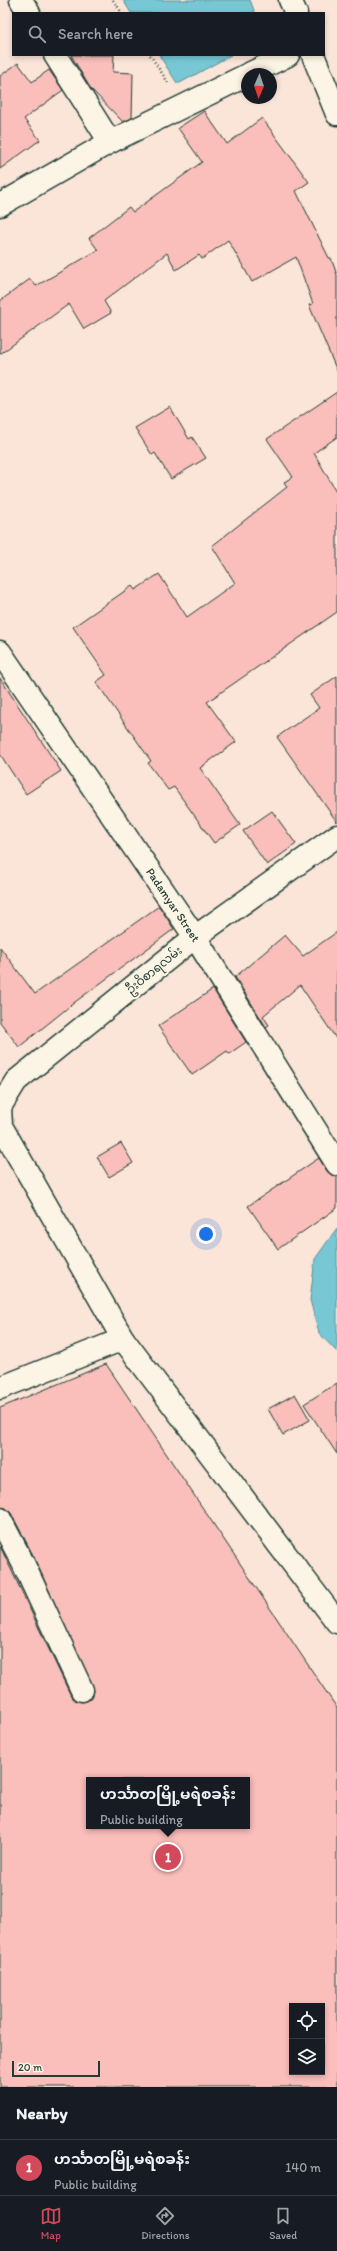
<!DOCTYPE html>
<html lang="en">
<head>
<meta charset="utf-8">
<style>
	body { margin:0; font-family:Itim,"Noto Sans Myanmar",sans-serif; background:#20242c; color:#f1f3f6 }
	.controls { position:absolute; right:12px; bottom:12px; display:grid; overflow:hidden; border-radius:0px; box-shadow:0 2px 6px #0003 }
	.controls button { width:36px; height:36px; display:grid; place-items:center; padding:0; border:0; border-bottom:1px solid #363941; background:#171b24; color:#f1f3f6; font:20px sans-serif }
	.compass { position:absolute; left:241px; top:68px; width:36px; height:36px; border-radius:50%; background:#171b24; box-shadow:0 2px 6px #0003; rotate:182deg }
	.scale { position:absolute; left:12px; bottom:10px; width:88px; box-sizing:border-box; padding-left:4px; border:2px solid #1f3d34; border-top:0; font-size:11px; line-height:14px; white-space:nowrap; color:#1f3d34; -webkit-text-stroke:3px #fcf5e5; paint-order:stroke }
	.you { position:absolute; left:206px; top:1234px; width:14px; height:14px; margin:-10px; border:3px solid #fff; border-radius:50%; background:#1a73e8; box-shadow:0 0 0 6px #1a73e833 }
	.badge { display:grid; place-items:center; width:26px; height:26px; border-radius:50%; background:#d1495b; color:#fff; font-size:13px; font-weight:700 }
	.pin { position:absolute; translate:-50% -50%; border:2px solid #fff; box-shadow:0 1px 4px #0006 }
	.popup { position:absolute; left:86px; top:1777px; width:164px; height:52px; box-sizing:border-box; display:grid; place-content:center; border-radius:0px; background:#171b24; filter:drop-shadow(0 1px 3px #0005); font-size:13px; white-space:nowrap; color:#9ea1a6 }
	.popup b { font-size:15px; color:#f1f3f6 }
	.popup::after { content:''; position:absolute; left:50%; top:100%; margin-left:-8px; border:8px solid transparent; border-top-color:#171b24 }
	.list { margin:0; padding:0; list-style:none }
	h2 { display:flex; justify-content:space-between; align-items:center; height:52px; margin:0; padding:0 16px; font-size:17px }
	h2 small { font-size:13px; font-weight:400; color:#9ea1a6 }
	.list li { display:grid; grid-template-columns:26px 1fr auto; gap:12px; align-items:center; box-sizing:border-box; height:56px; padding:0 16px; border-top:1px solid #363941 }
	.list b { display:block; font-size:15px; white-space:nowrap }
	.list p { margin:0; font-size:13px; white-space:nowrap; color:#9ea1a6 }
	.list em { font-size:13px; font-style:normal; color:#9ea1a6 }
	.icon { flex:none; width:22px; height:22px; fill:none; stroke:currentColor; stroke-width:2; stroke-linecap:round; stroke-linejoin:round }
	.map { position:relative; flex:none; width:337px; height:2087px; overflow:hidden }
	.search { position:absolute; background:#171b24; box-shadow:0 2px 6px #0003; left:12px; right:12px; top:12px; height:44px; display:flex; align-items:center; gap:10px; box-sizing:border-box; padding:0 14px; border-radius:0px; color:#9ea1a6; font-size:15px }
	.sheet { height:108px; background:#171b24 }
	nav { display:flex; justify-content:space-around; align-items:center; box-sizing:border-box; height:56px; border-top:1px solid #363941; background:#171b24; font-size:11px; color:#9ea1a6 }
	nav a { display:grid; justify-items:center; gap:2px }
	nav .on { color:#d1495b }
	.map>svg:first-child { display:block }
	.water { fill:#78c7d5; stroke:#549095 }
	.building { fill:#fabebb; stroke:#1f3d34; fill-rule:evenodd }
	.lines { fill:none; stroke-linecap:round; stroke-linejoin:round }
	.minor-casing { stroke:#1f3d34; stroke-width:25 }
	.path { stroke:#1f3d34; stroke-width:2.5; stroke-dasharray:1 3; stroke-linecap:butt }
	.minor { stroke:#fcf5e5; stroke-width:22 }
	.labels { text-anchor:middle; stroke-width:4; stroke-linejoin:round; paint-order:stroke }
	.street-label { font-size:12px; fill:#1f3d34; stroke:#fcf5e5 }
</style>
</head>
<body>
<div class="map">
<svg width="337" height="2087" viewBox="0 0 337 2087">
	<rect width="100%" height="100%" fill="#fbe4d8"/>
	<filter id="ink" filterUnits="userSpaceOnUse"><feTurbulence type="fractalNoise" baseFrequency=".025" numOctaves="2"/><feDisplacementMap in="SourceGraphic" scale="8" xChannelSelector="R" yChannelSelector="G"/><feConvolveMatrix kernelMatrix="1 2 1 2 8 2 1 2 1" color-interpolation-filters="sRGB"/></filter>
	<g filter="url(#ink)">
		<!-- water -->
		<g class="water">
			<polygon points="123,0 250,0 255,13 131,13"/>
			<polygon points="159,55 231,55 180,83 177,83"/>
			<polygon points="337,1228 337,1352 319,1333 310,1300 315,1259"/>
		</g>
		<!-- building -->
		<g class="building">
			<polygon points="71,55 114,55 113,72 133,73 132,118 123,122 90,88"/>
			<polygon points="18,63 32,82 49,70 63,90 24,119 40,140 0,169 0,76"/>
			<polygon points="204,111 227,144 262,118 309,182 296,191 329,258 331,258 337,275 337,371 309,305 313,304 296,257 252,282 228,240 202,259 199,255 176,270 167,253 104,301 111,313 84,329 69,304 0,354 0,301 30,279 36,286 98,250 89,238 129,207 133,212 202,162 178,128"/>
			<polygon points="337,392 337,437 314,453 337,493 337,612 207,702 236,742 200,768 240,825 214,843 174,787 168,790 148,763 151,761 96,682 106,675 73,627 132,586 135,590 159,574 187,617 235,583 212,546 287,487 284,482 293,477 267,439"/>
			<polygon points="170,407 189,439 192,437 206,458 171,479 155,453 152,455 135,428"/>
			<polygon points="337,676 337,822 277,737 319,708 310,695"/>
			<polygon points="0,678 61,771 26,794 0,754"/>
			<polygon points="272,811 296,844 267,865 243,831"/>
			<polygon points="159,906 174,929 75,1002 19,1047 0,1022 0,947 35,994"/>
			<polygon points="337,932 337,1040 300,985 263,1016 269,1025 266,1027 235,977 285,935 303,956"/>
			<polygon points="213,989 246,1042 229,1054 227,1051 192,1075 158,1026"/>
			<polygon points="121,1143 133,1163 109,1177 97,1157"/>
			<polygon points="319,1158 327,1171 337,1176 337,1208 278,1249 248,1206"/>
			<path d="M106,1364L337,1708V2087H0V1546L71,1696L81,1702L87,1701L92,1697L94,1691L34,1557L11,1513L6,1508L0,1507V1408ZM89,1780H247V1826H89ZM292,2006H322V2072H292Z"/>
			<polygon points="337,1383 337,1454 304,1404"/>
			<polygon points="295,1394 310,1420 283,1435 268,1409"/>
		</g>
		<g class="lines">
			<!-- minor casing -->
			<g class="minor-casing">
				<g id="minor">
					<polyline points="21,0 29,13"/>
					<polyline points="290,0 296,13"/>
					<polyline points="313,55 337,114"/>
					<polyline points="249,74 288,55"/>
					<polyline points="110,142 247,75"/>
					<polyline points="0,205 110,142 55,55"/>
					<polyline points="0,652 195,937 337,1164"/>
					<polyline points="123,1339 337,1622"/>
					<polyline points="0,1388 123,1339 1,1126 0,1107 16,1081 195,937 337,836"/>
					<polyline points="0,1519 23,1563 82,1690"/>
				</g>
			</g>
			<!-- path -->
			<g class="path">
				<polyline points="113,0 122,13"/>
				<polyline points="150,55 169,84"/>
			</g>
			<!-- minor -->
			<use href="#minor" class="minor"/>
		</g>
	</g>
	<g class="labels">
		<!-- street labels -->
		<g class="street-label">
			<text transform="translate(173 905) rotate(56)" y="4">Padamyar Street</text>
			<text transform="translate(154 970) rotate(-39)" y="4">ဦးဝိစာရလမ်း</text>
		</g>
	</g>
</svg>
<div class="controls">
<button><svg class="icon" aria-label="locate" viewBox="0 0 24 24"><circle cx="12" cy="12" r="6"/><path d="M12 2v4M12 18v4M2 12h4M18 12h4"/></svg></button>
<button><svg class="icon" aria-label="layers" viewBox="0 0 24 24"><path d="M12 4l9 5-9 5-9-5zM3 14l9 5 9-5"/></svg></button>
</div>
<svg class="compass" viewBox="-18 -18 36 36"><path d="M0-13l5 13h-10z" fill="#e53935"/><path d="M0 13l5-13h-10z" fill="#9ea1a6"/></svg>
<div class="scale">20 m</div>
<div class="you"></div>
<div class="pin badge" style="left:168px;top:1857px">1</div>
<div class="popup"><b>ဟင်္သာတမြို့မရဲစခန်း</b>Public building</div>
<div class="search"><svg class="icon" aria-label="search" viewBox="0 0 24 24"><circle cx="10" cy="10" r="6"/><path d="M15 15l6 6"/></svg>Search here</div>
</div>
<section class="sheet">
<h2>Nearby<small></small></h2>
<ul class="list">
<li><span class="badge">1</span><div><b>ဟင်္သာတမြို့မရဲစခန်း</b><p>Public building</p></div><em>140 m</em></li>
</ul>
</section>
<nav>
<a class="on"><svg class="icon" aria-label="map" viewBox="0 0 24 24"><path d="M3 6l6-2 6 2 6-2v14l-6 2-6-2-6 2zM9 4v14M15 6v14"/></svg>Map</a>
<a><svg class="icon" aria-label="directions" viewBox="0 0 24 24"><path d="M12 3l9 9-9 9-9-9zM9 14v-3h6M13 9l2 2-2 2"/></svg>Directions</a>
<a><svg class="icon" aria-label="saved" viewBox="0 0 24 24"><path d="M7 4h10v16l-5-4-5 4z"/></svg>Saved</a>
</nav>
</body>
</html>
